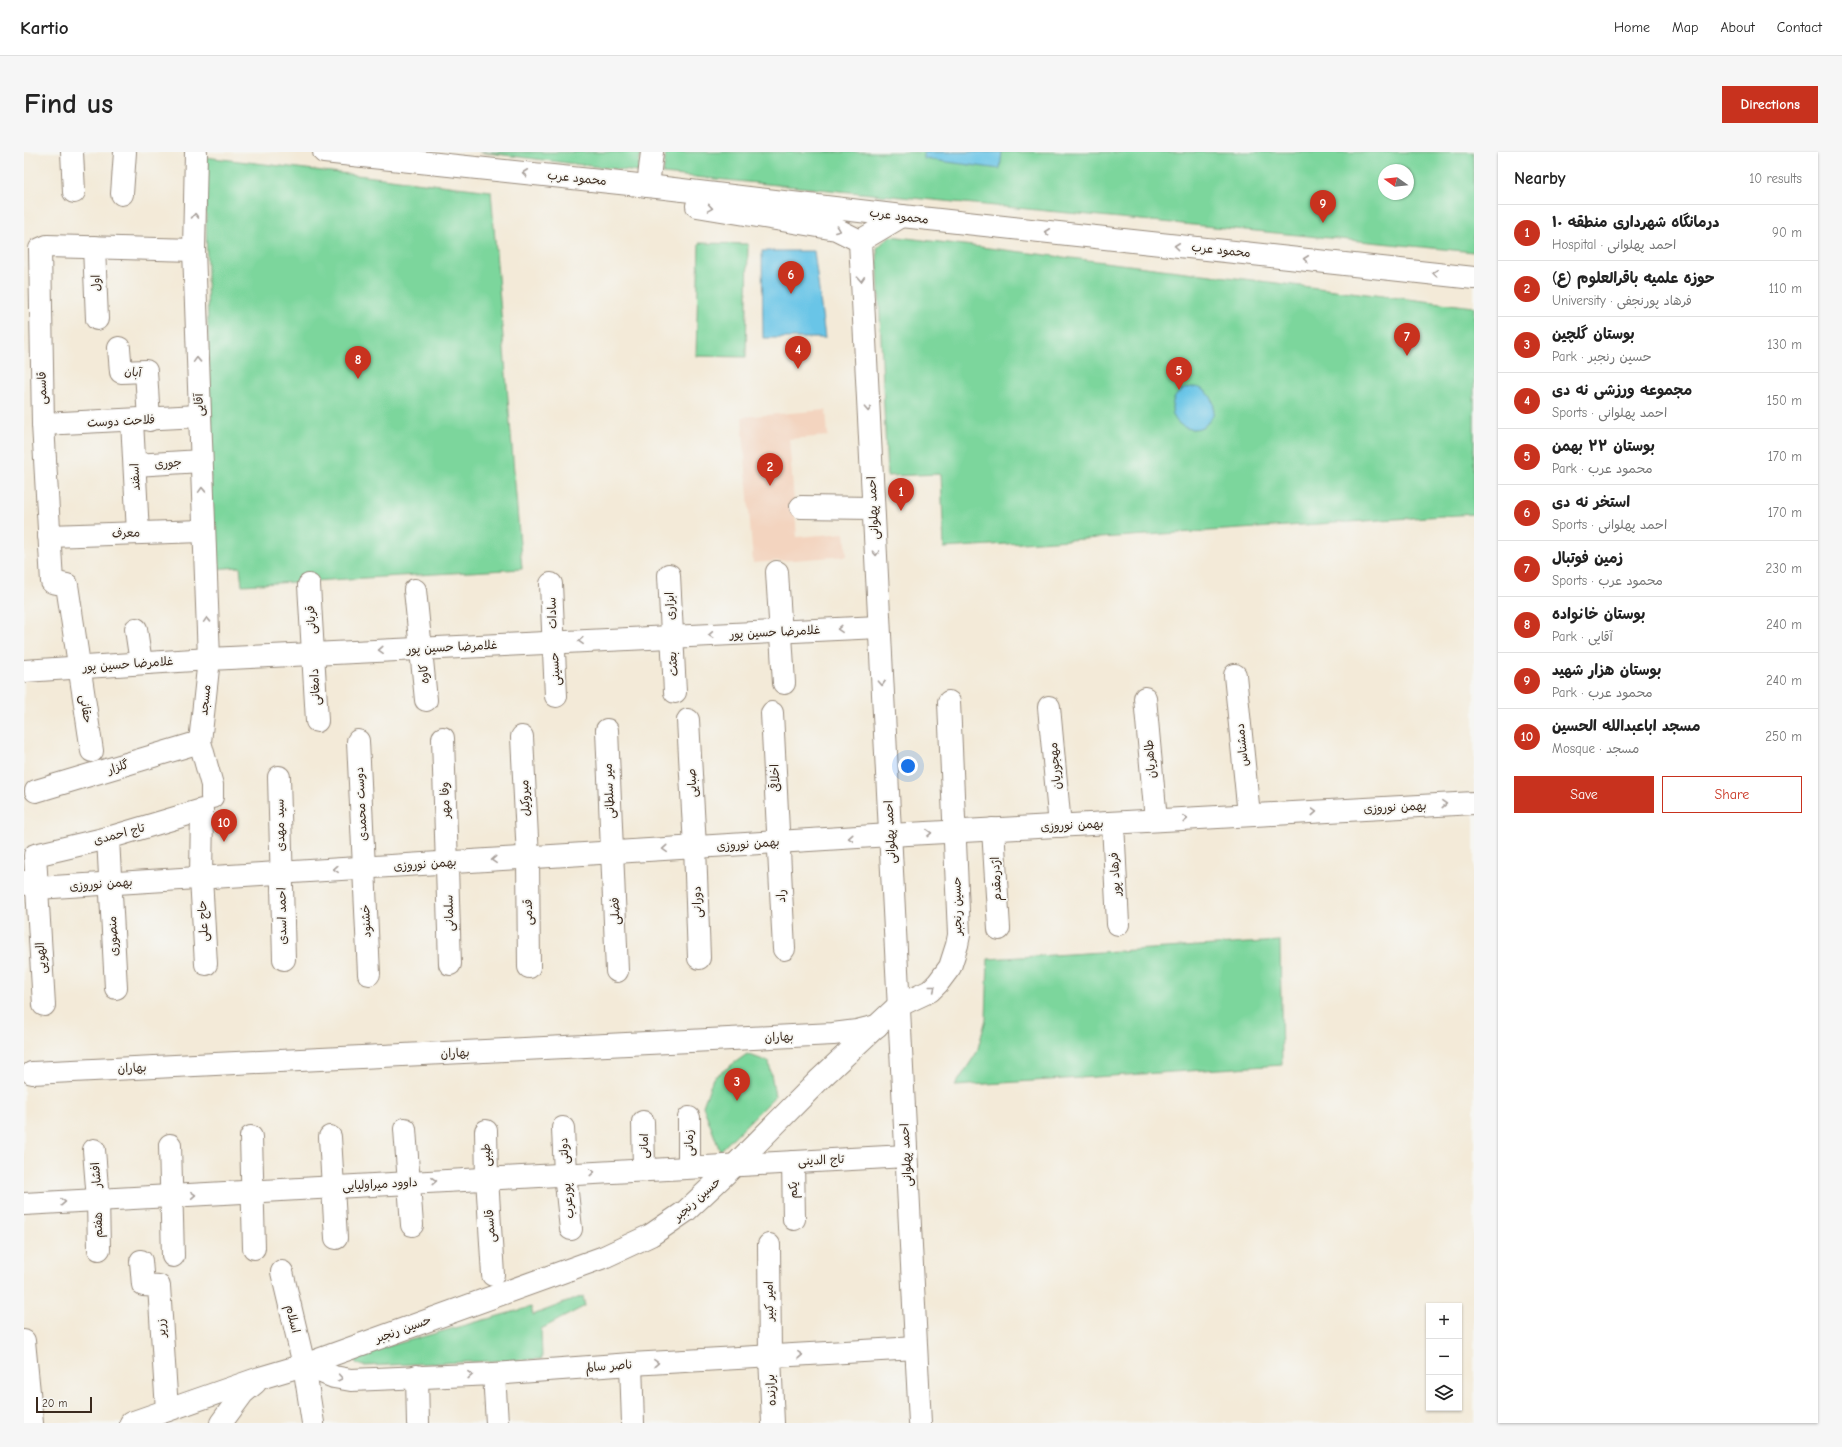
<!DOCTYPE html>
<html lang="en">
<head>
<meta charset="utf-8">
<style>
	body { margin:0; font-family:"Comic Neue","Playpen Sans Arabic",sans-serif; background:#f6f6f6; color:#222 }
	.controls { position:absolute; right:12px; bottom:12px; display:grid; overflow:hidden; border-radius:0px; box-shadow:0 1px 3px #0004 }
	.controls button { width:36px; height:36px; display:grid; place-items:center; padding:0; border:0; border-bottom:1px solid #e0e0e0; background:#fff; color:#222; font:20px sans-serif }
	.compass { position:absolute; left:1354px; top:12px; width:36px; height:36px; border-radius:50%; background:#fff; box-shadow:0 1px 3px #0004; rotate:285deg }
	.scale { position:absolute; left:12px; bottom:10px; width:56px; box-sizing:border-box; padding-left:4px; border:2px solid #3b2a1e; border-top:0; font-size:11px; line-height:14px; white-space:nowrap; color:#3b2a1e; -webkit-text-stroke:3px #f6f6f2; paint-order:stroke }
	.you { position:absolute; left:884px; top:614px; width:14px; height:14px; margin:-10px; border:3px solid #fff; border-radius:50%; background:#1a73e8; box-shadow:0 0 0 6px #1a73e833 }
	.badge { display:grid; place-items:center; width:26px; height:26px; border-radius:50%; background:#c8321e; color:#fff; font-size:13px; font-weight:700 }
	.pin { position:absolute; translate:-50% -33px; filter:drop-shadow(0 1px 2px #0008) }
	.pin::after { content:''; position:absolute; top:21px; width:14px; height:12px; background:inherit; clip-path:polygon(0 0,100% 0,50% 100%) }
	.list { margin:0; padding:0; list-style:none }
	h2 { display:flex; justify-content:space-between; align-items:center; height:52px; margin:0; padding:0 16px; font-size:17px }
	h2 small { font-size:13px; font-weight:400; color:#767676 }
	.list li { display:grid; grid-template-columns:26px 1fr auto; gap:12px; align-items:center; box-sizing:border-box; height:56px; padding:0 16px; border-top:1px solid #e0e0e0 }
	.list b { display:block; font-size:15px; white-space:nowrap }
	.list p { margin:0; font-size:13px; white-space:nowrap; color:#767676 }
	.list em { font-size:13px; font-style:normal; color:#767676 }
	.actions { display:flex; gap:8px; padding:12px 16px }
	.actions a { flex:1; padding:9px 0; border:1px solid #c8321e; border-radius:0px; text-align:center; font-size:14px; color:#c8321e }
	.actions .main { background:#c8321e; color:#fff }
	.icon { flex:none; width:22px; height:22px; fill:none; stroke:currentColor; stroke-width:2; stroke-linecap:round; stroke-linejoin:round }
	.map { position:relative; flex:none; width:1450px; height:1271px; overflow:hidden; border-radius:0px }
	header { display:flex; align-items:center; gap:24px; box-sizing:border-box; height:56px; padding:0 20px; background:#fff; border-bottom:1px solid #e0e0e0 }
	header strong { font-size:19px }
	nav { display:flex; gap:22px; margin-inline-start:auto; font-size:14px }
	.intro { display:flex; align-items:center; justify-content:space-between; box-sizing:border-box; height:96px; padding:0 24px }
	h1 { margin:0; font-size:28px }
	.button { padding:10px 18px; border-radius:0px; background:#c8321e; color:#fff; font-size:14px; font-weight:700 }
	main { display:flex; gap:24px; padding:0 24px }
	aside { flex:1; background:#fff; border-radius:0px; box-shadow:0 1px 3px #0004 }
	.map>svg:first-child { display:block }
	.built { fill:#f3d4bf }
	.green { fill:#7bd69c; stroke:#5b805d; fill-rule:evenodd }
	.water { fill:#69c5e7; stroke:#527882 }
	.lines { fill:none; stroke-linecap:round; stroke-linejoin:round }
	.minor-casing { stroke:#978a7b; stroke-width:24 }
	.major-casing { stroke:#978a7b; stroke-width:24 }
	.minor { stroke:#fff; stroke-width:22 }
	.major { stroke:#fff; stroke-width:22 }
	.oneway { stroke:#a79f9a }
	.labels { text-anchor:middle; stroke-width:3.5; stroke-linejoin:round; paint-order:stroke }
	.street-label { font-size:12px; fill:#3b2a1e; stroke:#f6f6f2 }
</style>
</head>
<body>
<header>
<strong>Kartio</strong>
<nav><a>Home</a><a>Map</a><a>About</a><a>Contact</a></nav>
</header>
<div class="intro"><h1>Find us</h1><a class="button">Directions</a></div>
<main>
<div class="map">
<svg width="1450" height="1271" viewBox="0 0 1450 1271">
	<rect width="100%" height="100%" fill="#f6f6f2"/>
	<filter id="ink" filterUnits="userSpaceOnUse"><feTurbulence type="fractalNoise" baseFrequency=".025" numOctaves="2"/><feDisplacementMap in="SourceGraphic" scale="8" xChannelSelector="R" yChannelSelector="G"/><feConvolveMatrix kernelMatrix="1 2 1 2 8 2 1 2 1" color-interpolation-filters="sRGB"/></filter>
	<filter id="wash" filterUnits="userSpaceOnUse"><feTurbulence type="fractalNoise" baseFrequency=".012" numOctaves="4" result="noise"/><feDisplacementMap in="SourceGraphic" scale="16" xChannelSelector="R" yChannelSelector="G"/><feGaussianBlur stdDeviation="0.9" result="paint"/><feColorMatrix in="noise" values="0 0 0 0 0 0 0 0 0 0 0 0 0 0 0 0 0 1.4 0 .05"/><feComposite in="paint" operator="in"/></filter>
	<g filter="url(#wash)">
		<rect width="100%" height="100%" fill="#f3ead8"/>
		<!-- built -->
		<polygon class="built" points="802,258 804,284 765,287 773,385 821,381 823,404 729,411 718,265"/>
		<!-- green -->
		<g class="green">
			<polygon points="456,0 617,0 614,20"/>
			<path d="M642,0H1450V100L639,22ZM1360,18H1384V42H1360Z"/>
			<polygon points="181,5 467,39 498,417 218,433 216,415 188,417"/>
			<polygon points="866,84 1450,155 1450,362 920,396 917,322 863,324 853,96"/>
			<polygon points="675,91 724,92 722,205 672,204"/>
			<polygon points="1256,789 1258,913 931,934 953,900 962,867 964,807"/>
			<polygon points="723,902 745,910 751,944 696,999 679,954 689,926"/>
			<polygon points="559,1144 561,1154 517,1177 518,1207 339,1214 333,1212 330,1207 336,1202 507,1155 509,1163"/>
		</g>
		<!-- water -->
		<g class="water">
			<polygon points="900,0 978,0 976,17 900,7"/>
			<polygon points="738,99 790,99 801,186 739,186"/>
			<circle cx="1169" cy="256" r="21"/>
		</g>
	</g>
	<g filter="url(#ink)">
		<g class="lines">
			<!-- minor casing -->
			<g class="minor-casing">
				<g id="minor">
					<polyline points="48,0 50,40"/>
					<polyline points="172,0 170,98 185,507 176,590 188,633 188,645"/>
					<polyline points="624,34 628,0"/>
					<polyline points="98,42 101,0"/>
					<polyline points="836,89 896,1271"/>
					<polyline points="70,95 73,167"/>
					<polyline points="95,196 97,220 122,219 125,268"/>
					<polyline points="108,269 114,381"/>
					<polyline points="19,272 175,264"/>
					<polyline points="111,313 177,309"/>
					<polyline points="777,355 849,356"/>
					<polyline points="25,384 179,379"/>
					<polyline points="753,420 760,531"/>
					<polyline points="645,423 651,540"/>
					<polyline points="527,432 532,544"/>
					<polyline points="285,433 293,569"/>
					<polyline points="391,438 402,548"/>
					<polyline points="112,477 117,511"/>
					<polyline points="0,519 185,507 855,475"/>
					<polyline points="1211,523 1225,663"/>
					<polyline points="1121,546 1132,668"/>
					<polyline points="1025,555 1036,674"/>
					<polyline points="748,561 760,797"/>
					<polyline points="664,568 671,695 675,806"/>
					<polyline points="583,578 593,819"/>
					<polyline points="498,585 504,706 505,815"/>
					<polyline points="419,586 426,812"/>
					<polyline points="334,589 345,822"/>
					<polyline points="68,599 43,433 28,430 19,272 16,97 23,94 170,98"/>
					<polyline points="255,625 260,807"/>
					<polyline points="12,639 176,590"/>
					<polyline points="1089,671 1094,772"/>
					<polyline points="969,677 975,777"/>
					<polyline points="84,686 92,836"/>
					<polyline points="0,730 13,736 866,683 1450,651"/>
					<polyline points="20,853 11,703 84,686 178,658 177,726 182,812"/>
					<polyline points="8,921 809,882 833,879 853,874"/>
					<polyline points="665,966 665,1015"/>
					<polyline points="619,970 620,1017"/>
					<polyline points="539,976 541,1022 547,1077"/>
					<polyline points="381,977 388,1073"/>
					<polyline points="462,979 463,1026 469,1123"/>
					<polyline points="227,985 230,1096"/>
					<polyline points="306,985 312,1086"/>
					<polyline points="146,993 149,1104"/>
					<polyline points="70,998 74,1048 75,1097"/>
					<polyline points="769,1010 770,1067"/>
					<polyline points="0,1052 882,1004"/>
					<polyline points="745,1093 746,1204 749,1271"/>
					<polyline points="117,1109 119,1133 135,1134 143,1258"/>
					<polyline points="258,1120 280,1213 289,1271"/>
					<polyline points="0,1189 8,1271"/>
					<polyline points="607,1212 609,1271"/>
					<polyline points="280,1213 310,1225 327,1228 470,1222 607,1212 892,1196"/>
					<polyline points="470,1222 473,1271"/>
					<polyline points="393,1224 394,1271"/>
					<polyline points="107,1271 236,1226 280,1213 580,1105 627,1083 662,1059 712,1012 796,927 874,854 906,839 914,831 926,815 933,793 935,783 925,550"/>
					<polyline points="197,1271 219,1241 231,1231"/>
				</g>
			</g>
			<!-- major casing -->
			<g class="major-casing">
				<g id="major">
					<polyline points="300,0 624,34 878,64 1450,126"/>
					<polyline points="673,54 812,77 836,89 878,64"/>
				</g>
			</g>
			<!-- minor -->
			<use href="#minor" class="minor"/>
			<!-- major -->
			<use href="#major" class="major"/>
		</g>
		<!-- one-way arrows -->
		<defs><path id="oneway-chevron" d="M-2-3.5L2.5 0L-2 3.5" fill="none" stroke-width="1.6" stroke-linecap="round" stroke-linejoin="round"/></defs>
		<g class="oneway">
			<use href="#oneway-chevron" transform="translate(501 21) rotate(-174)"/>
			<use href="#oneway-chevron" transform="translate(686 56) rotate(9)"/>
			<use href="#oneway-chevron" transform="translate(171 64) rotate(-89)"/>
			<use href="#oneway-chevron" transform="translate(814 78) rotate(21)"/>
			<use href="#oneway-chevron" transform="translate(1023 80) rotate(-174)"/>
			<use href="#oneway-chevron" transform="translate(1153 94) rotate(-174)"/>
			<use href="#oneway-chevron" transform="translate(1282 107) rotate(-174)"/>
			<use href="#oneway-chevron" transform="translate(1411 121) rotate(-174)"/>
			<use href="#oneway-chevron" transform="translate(837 127) rotate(87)"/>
			<use href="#oneway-chevron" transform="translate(173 208) rotate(-92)"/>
			<use href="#oneway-chevron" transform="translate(844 257) rotate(87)"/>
			<use href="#oneway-chevron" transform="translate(178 338) rotate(-92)"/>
			<use href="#oneway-chevron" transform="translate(852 401) rotate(87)"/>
			<use href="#oneway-chevron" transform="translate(183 468) rotate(-92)"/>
			<use href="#oneway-chevron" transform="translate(816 477) rotate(177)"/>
			<use href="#oneway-chevron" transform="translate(687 483) rotate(177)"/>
			<use href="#oneway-chevron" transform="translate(557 489) rotate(177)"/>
			<use href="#oneway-chevron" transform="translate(357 498) rotate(177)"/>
			<use href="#oneway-chevron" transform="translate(858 531) rotate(87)"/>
			<use href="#oneway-chevron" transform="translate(1420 652) rotate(-3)"/>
			<use href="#oneway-chevron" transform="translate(1290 660) rotate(-3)"/>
			<use href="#oneway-chevron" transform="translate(1161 667) rotate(-3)"/>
			<use href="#oneway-chevron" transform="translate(905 681) rotate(-3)"/>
			<use href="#oneway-chevron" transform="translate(827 686) rotate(176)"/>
			<use href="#oneway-chevron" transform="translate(641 697) rotate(176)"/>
			<use href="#oneway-chevron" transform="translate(470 708) rotate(177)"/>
			<use href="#oneway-chevron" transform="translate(312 717) rotate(177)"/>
			<use href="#oneway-chevron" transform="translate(909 836) rotate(-39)"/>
			<use href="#oneway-chevron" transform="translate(568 1020) rotate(-3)"/>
			<use href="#oneway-chevron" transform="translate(410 1029) rotate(-3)"/>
			<use href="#oneway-chevron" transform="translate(169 1043) rotate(-3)"/>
			<use href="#oneway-chevron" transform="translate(39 1050) rotate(-3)"/>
			<use href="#oneway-chevron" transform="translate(776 1203) rotate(-3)"/>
			<use href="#oneway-chevron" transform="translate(632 1211) rotate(-3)"/>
			<use href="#oneway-chevron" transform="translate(446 1223) rotate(-2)"/>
			<use href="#oneway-chevron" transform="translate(316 1226) rotate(10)"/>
		</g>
	</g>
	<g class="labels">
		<!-- street labels -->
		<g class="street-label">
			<text transform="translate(553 26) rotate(6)" y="4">محمود عرب</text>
			<text transform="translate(875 64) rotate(7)" y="4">محمود عرب</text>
			<text transform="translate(1197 98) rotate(6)" y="4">محمود عرب</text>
			<text transform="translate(72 131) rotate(-92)" y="4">اول</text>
			<text transform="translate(109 220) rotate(6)" y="4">آبان</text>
			<text transform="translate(18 236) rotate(-91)" y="4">قاسمی</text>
			<text transform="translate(175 253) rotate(-92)" y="4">آقایی</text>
			<text transform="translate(97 269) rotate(-3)" y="4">فلاحت دوست</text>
			<text transform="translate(144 311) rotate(-4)" y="4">جوری</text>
			<text transform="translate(111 325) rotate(-93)" y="4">اسفند</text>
			<text transform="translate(849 356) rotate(-93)" y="4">احمد پهلوانی</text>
			<text transform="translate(102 381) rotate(-2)" y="4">معرف</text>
			<text transform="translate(646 454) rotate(-92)" y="4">ابزاری</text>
			<text transform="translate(528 461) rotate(-92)" y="4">سادات</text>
			<text transform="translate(287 468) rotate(-94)" y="4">قربانی</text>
			<text transform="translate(751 480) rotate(-3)" y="4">غلامرضا حسین پور</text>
			<text transform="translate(428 495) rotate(-3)" y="4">غلامرضا حسین پور</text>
			<text transform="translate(104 512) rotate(-4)" y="4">غلامرضا حسین پور</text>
			<text transform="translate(649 512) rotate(-94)" y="4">بعثت</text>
			<text transform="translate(531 517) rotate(-94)" y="4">حسینی</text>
			<text transform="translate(400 522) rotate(-95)" y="4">کاوه</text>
			<text transform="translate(291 535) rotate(-93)" y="4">دامغانی</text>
			<text transform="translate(181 548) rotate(-84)" y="4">مسجد</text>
			<text transform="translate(62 557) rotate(82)" y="4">حقانی</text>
			<text transform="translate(1218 593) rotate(-96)" y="4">دمشناس</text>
			<text transform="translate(1126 607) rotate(-95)" y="4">طاهریان</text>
			<text transform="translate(1031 614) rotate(-95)" y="4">مهجوریان</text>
			<text transform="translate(94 615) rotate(-17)" y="4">گلزار</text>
			<text transform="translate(751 626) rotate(-93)" y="4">اخلاقی</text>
			<text transform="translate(668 631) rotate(-93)" y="4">صبایی</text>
			<text transform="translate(585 639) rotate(-93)" y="4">میر سلطانی</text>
			<text transform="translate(501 646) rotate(-93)" y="4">میروکیل</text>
			<text transform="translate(421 648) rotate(-92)" y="4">وفا مهر</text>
			<text transform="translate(337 652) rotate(-93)" y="4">دوست محمدی</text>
			<text transform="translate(1371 655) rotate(-3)" y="4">بهمن نوروزی</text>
			<text transform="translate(256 673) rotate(-91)" y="4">سید مهدی</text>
			<text transform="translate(1048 673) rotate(-3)" y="4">بهمن نوروزی</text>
			<text transform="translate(866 680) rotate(-93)" y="4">احمد پهلوانی</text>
			<text transform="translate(95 682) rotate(-15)" y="4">تاج احمدی</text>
			<text transform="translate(724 692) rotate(-4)" y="4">بهمن نوروزی</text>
			<text transform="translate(401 712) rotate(-4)" y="4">بهمن نوروزی</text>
			<text transform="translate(1091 722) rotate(-93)" y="4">فرهاد پور</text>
			<text transform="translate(972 727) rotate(-93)" y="4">اژدرمقدم</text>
			<text transform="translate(77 732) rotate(-4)" y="4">بهمن نوروزی</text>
			<text transform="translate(757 744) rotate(-93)" y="4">راد</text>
			<text transform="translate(673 750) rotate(-92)" y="4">دورانی</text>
			<text transform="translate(933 754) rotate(-91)" y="4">حسین رنجبر</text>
			<text transform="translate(591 759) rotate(-92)" y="4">فضلی</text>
			<text transform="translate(504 760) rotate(-91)" y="4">قدمی</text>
			<text transform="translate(425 761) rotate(-92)" y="4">سلمانی</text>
			<text transform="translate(258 764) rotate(-91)" y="4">احمد اسدی</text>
			<text transform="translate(179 769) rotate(-93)" y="4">حاج علی</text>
			<text transform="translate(342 769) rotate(-93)" y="4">خشنود</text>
			<text transform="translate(89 784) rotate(-93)" y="4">منصوری</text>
			<text transform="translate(17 806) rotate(-94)" y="4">الهویی</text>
			<text transform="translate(755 885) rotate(-3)" y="4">بهاران</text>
			<text transform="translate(431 901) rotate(-3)" y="4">بهاران</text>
			<text transform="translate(108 916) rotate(-3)" y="4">بهاران</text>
			<text transform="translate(665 991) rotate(-91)" y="4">زمانی</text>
			<text transform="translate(620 994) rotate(-90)" y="4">امانی</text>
			<text transform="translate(540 999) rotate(-93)" y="4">دولتی</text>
			<text transform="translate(462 1003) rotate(-91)" y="4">طیبی</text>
			<text transform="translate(882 1003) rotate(-93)" y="4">احمد پهلوانی</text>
			<text transform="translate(797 1008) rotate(-3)" y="4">تاج الدینی</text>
			<text transform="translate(72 1023) rotate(-95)" y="4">افشار</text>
			<text transform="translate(356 1032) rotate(-3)" y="4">داوود میراولیایی</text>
			<text transform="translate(769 1038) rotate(-90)" y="4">یکم</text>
			<text transform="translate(673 1047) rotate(-42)" y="4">حسین رنجبر</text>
			<text transform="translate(544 1049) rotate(-96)" y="4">پورعرب</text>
			<text transform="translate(74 1073) rotate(-91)" y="4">هفتم</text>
			<text transform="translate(466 1074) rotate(-94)" y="4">قاسمی</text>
			<text transform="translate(745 1149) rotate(-91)" y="4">امیر کبیر</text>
			<text transform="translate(269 1167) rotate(77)" y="4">اسلام</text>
			<text transform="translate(137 1176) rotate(-94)" y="4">زریر</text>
			<text transform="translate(379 1177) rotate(-20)" y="4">حسین رنجبر</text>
			<text transform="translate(585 1214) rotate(-4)" y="4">ناصر سالم</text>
			<text transform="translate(747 1238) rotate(-93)" y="4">برازنده</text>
		</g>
	</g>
</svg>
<div class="controls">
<button>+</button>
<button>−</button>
<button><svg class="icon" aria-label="layers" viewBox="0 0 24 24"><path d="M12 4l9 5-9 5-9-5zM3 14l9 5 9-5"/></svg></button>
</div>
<svg class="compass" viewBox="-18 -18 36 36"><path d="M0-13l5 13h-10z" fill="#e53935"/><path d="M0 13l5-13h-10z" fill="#767676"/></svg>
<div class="scale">20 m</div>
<div class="you"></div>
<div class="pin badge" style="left:877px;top:359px">1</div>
<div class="pin badge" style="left:746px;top:334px">2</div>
<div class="pin badge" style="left:713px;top:949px">3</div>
<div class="pin badge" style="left:774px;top:217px">4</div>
<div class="pin badge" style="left:1155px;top:238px">5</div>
<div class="pin badge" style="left:767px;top:142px">6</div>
<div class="pin badge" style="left:1383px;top:204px">7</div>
<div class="pin badge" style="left:334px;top:227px">8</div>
<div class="pin badge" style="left:1299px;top:71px">9</div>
<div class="pin badge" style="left:200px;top:690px">10</div>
</div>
<aside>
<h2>Nearby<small>10 results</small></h2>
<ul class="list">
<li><span class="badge">1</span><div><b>درمانگاه شهرداری منطقه ۱۰</b><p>Hospital · احمد پهلوانی</p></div><em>90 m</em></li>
<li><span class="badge">2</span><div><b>حوزه علمیه باقرالعلوم (ع)</b><p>University · فرهاد پورنجفی</p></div><em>110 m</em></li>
<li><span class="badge">3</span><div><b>بوستان گلچین</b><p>Park · حسین رنجبر</p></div><em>130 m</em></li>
<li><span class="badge">4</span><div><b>مجموعه ورزشی نه دی</b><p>Sports · احمد پهلوانی</p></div><em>150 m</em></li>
<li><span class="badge">5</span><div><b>بوستان ۲۲ بهمن</b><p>Park · محمود عرب</p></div><em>170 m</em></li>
<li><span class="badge">6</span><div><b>استخر نه دی</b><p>Sports · احمد پهلوانی</p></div><em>170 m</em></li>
<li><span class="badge">7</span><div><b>زمین فوتبال</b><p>Sports · محمود عرب</p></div><em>230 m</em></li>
<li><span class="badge">8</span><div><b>بوستان خانواده</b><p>Park · آقایی</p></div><em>240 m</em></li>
<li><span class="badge">9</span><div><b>بوستان هزار شهید</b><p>Park · محمود عرب</p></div><em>240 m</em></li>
<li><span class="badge">10</span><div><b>مسجد اباعبدالله الحسین</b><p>Mosque · مسجد</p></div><em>250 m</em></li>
</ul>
<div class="actions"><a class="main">Save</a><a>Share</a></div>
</aside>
</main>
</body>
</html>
